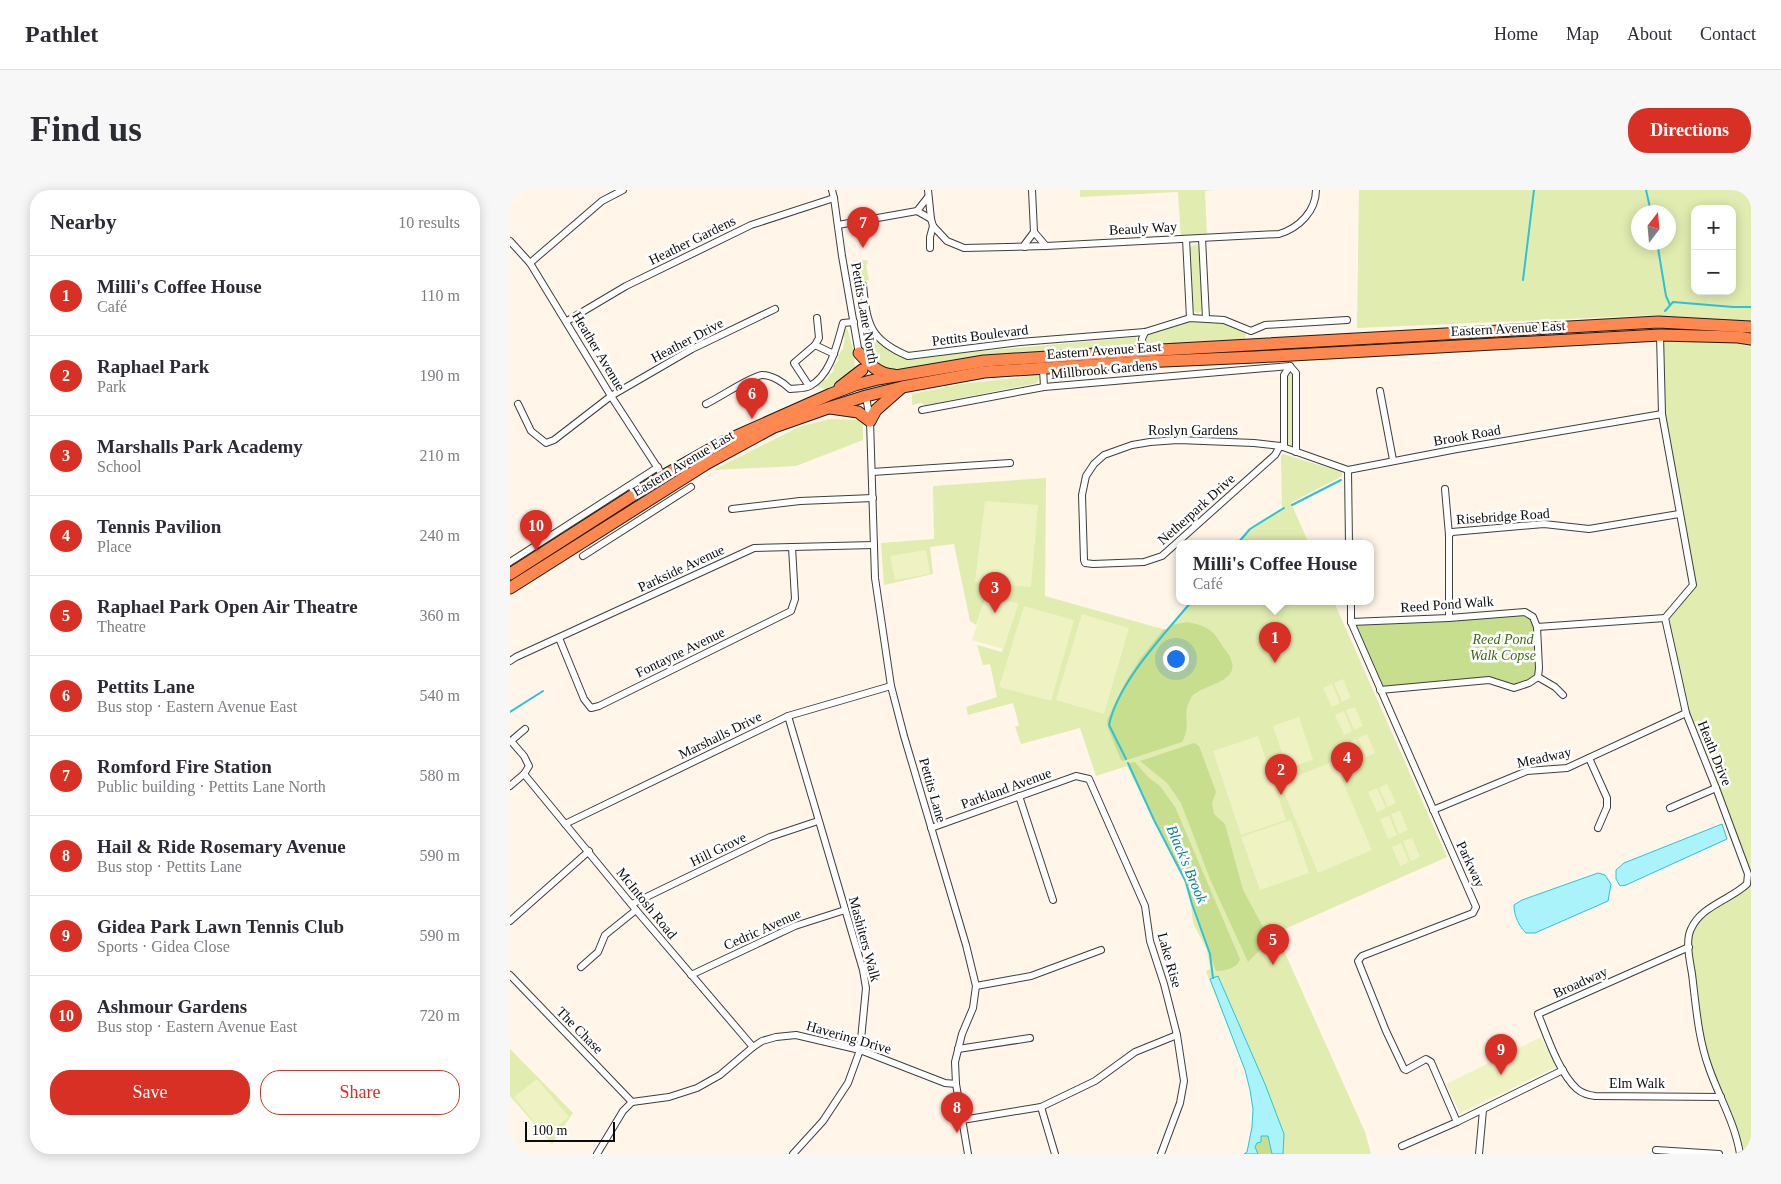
<!DOCTYPE html>
<html lang="en">
<head>
<meta charset="utf-8">
<style>
	body { margin:0; font-family:Georgia,serif; background:#f7f7f7; color:#2b2b33 }
	.controls { position:absolute; right:15px; top:15px; display:grid; overflow:hidden; border-radius:10px; box-shadow:0 2px 12px #0003 }
	.controls button { width:45px; height:45px; display:grid; place-items:center; padding:0; border:0; border-bottom:1px solid #e1e1e2; background:#fff; color:#2b2b33; font:25px sans-serif }
	.compass { position:absolute; left:1121px; top:15px; width:45px; height:45px; border-radius:50%; background:#fff; box-shadow:0 2px 12px #0003; rotate:16deg }
	.scale { position:absolute; left:15px; bottom:12px; width:90px; box-sizing:border-box; padding-left:5px; border:2px solid #0b0b0b; border-top:0; font-size:14px; line-height:18px; white-space:nowrap; color:#0b0b0b; -webkit-text-stroke:4px #fff; paint-order:stroke }
	.you { position:absolute; left:665px; top:468px; width:18px; height:18px; margin:-12px; border:4px solid #fff; border-radius:50%; background:#1a73e8; box-shadow:0 0 0 8px #1a73e833 }
	.badge { display:grid; place-items:center; width:32px; height:32px; border-radius:50%; background:#d93025; color:#fff; font-size:16px; font-weight:700 }
	.pin { position:absolute; translate:-50% -41px; filter:drop-shadow(0 1px 2px #0008) }
	.pin::after { content:''; position:absolute; top:26px; width:18px; height:15px; background:inherit; clip-path:polygon(0 0,100% 0,50% 100%) }
	.popup { position:absolute; left:666px; top:350px; width:198px; height:65px; box-sizing:border-box; display:grid; place-content:center; border-radius:10px; background:#fff; filter:drop-shadow(0 1px 4px #0005); font-size:16px; white-space:nowrap; color:#7c7c81 }
	.popup b { font-size:19px; color:#2b2b33 }
	.popup::after { content:''; position:absolute; left:50%; top:100%; margin-left:-10px; border:10px solid transparent; border-top-color:#fff }
	.list { margin:0; padding:0; list-style:none }
	h2 { display:flex; justify-content:space-between; align-items:center; height:65px; margin:0; padding:0 20px; font-size:21px }
	h2 small { font-size:16px; font-weight:400; color:#7c7c81 }
	.list li { display:grid; grid-template-columns:32px 1fr auto; gap:15px; align-items:center; box-sizing:border-box; height:80px; padding:0 20px; border-top:1px solid #e1e1e2 }
	.list b { display:block; font-size:19px; white-space:nowrap }
	.list p { margin:0; font-size:16px; white-space:nowrap; color:#7c7c81 }
	.list em { font-size:16px; font-style:normal; color:#7c7c81 }
	.actions { display:flex; gap:10px; padding:15px 20px }
	.actions a { flex:1; padding:11px 0; border:1px solid #d93025; border-radius:20px; text-align:center; font-size:18px; color:#d93025 }
	.actions .main { background:#d93025; color:#fff }
	.map { position:relative; flex:none; width:1241px; height:964px; overflow:hidden; border-radius:20px }
	header { display:flex; align-items:center; gap:30px; box-sizing:border-box; height:70px; padding:0 25px; background:#fff; border-bottom:1px solid #e1e1e2 }
	header strong { font-size:24px }
	nav { display:flex; gap:28px; margin-inline-start:auto; font-size:18px }
	.intro { display:flex; align-items:center; justify-content:space-between; box-sizing:border-box; height:120px; padding:0 30px }
	h1 { margin:0; font-size:35px }
	.button { padding:12px 22px; border-radius:20px; background:#d93025; color:#fff; font-size:18px; font-weight:700 }
	main { display:flex; gap:30px; padding:0 30px }
	aside { flex:1; background:#fff; border-radius:20px; box-shadow:0 2px 12px #0003 }
	.map>svg:first-child { display:block }
	.green { fill:#e0ecb0; fill-rule:evenodd }
	.forest { fill:#c8de8f }
	.pitch { fill:#eff2c3 }
	.water { fill:#aaf3fb; stroke:#2bc3d7 }
	.lines { fill:none; stroke-linecap:round; stroke-linejoin:round }
	.stream { stroke:#2bc3d7; stroke-width:2 }
	.minor-casing { stroke:#3e3e3e; stroke-width:8 }
	.trunk-casing { stroke:#1c1c1c; stroke-width:13 }
	.minor { stroke:#fff; stroke-width:6 }
	.trunk { stroke:#ff8850; stroke-width:11 }
	.labels { text-anchor:middle; stroke-width:5; stroke-linejoin:round; paint-order:stroke }
	.street-label { font-size:14px; fill:#0b0b0b; stroke:#fff }
	.park-label { font-size:14px; font-style:italic; fill:#3e6718; stroke:#fff }
	.water-label { font-size:15px; font-style:italic; fill:#0c8196; stroke:#fff }
</style>
</head>
<body>
<header>
<strong>Pathlet</strong>
<nav><a>Home</a><a>Map</a><a>About</a><a>Contact</a></nav>
</header>
<div class="intro"><h1>Find us</h1><a class="button">Directions</a></div>
<main>
<aside>
<h2>Nearby<small>10 results</small></h2>
<ul class="list">
<li><span class="badge">1</span><div><b>Milli's Coffee House</b><p>Café</p></div><em>110 m</em></li>
<li><span class="badge">2</span><div><b>Raphael Park</b><p>Park</p></div><em>190 m</em></li>
<li><span class="badge">3</span><div><b>Marshalls Park Academy</b><p>School</p></div><em>210 m</em></li>
<li><span class="badge">4</span><div><b>Tennis Pavilion</b><p>Place</p></div><em>240 m</em></li>
<li><span class="badge">5</span><div><b>Raphael Park Open Air Theatre</b><p>Theatre</p></div><em>360 m</em></li>
<li><span class="badge">6</span><div><b>Pettits Lane</b><p>Bus stop · Eastern Avenue East</p></div><em>540 m</em></li>
<li><span class="badge">7</span><div><b>Romford Fire Station</b><p>Public building · Pettits Lane North</p></div><em>580 m</em></li>
<li><span class="badge">8</span><div><b>Hail &amp; Ride Rosemary Avenue</b><p>Bus stop · Pettits Lane</p></div><em>590 m</em></li>
<li><span class="badge">9</span><div><b>Gidea Park Lawn Tennis Club</b><p>Sports · Gidea Close</p></div><em>590 m</em></li>
<li><span class="badge">10</span><div><b>Ashmour Gardens</b><p>Bus stop · Eastern Avenue East</p></div><em>720 m</em></li>
</ul>
<div class="actions"><a class="main">Save</a><a>Share</a></div>
</aside>
<div class="map">
<svg width="1241" height="964" viewBox="0 0 1241 964">
	<rect width="100%" height="100%" fill="#fff5e9"/>
	<!-- green -->
	<g class="green">
		<polygon points="570,0 703,0 695,1 697,47 671,49 668,2 570,7"/>
		<path d="M849,0H1241V964H1229L1189,846L1179,757L1181,739L1195,721L1237,694L1238,684L1176,523L1155,428L1183,395L1152,224L1150,145L1148,125L847,138ZM1185,19H1222V101H1185ZM1128,22H1158V52H1128Z"/>
		<polygon points="685,54 688,55 690,59 693,120 688,123 682,120 679,60 680,57"/>
		<polygon points="357,70 358,74 356,75 359,90 349,92 353,110 353,114 348,115 342,71"/>
		<path d="M677,131C699,131 717,133 737,141L734,151L643,156L636,153L637,147L640,143Z"/>
		<polygon points="336,138 337,138 344,162 345,179 339,186 318,200 308,197 307,193 317,189 319,186 319,184 321,184 324,180 323,177 329,170 327,169 331,161 333,159 335,148 333,146"/>
		<path d="M626,147V153L623,157L448,171L383,180C364,177 362,169 359,151H367L383,163L398,168Z"/>
		<polygon points="780,182 784,184 785,254 782,256 778,254 776,186"/>
		<polygon points="529,185 529,188 527,193 415,215 411,213 402,215 402,204 452,194"/>
		<polygon points="319,229 350,230 353,234 353,250 286,276 203,280 289,237"/>
		<polygon points="773,264 832,282 832,286 781,313 799,354 725,354 744,335 772,318 771,266"/>
		<polygon points="536,288 535,406 656,440 680,412 824,412 937,667 766,743 855,942 861,964 734,964 737,962 742,937 743,919 740,900 735,880 696,781 700,779 697,760 683,733 681,715 674,691 617,576 586,586 570,538 511,554 505,537 509,535 503,513 458,525 456,517 487,507 480,474 473,475 467,455 492,462 508,414 477,404 466,435 460,431 444,354 420,357 423,384 374,395 371,353 424,349 423,296"/>
		<polygon points="0,859 63,923 42,954 0,906"/>
	</g>
	<!-- forest -->
	<g class="forest">
		<polygon points="1003,422 1023,427 1028,487 1004,498 979,490 870,500 841,432"/>
		<path d="M677,432C697,436 703,439 713,457C716,461 720,465 721,470C730,490 697,495 686,503C683,504 680,509 679,512C672,526 682,534 672,552L614,571L611,570L598,538L597,530L615,493L630,469L654,439L657,440L661,435Z"/>
		<polygon points="684,553 689,556 706,602 702,613 704,624 715,634 733,700 760,750 738,772 700,689 671,613 657,593 630,571"/>
		<path d="M625,572L638,587L650,596L665,617L730,769C728,778 715,781 706,781L682,714L676,692L619,578L618,573Z"/>
		<polygon points="751,946 758,946 762,964 748,964 745,957"/>
	</g>
	<!-- pitch -->
	<g class="pitch">
		<polygon points="475,311 528,315 521,397 465,392"/>
		<polygon points="416,360 420,384 385,390 380,366"/>
		<polygon points="477,404 508,414 493,459 462,450"/>
		<polygon points="514,416 564,430 541,511 489,497"/>
		<polygon points="572,424 619,438 594,524 546,510"/>
		<polygon points="833,489 841,508 832,512 824,493"/>
		<polygon points="822,494 830,513 822,517 813,498"/>
		<polygon points="845,517 853,536 844,540 836,520"/>
		<polygon points="834,521 842,541 834,545 825,525"/>
		<polygon points="789,527 803,570 777,578 763,536"/>
		<polygon points="857,544 865,563 856,567 848,548"/>
		<polygon points="748,546 776,630 731,645 703,561"/>
		<polygon points="846,549 854,568 845,572 837,553"/>
		<polygon points="824,571 862,660 808,683 770,593"/>
		<polygon points="877,594 886,613 878,617 869,598"/>
		<polygon points="867,598 876,618 867,622 858,602"/>
		<polygon points="890,621 898,640 889,644 881,624"/>
		<polygon points="879,626 887,645 878,649 870,629"/>
		<polygon points="781,630 799,683 750,700 731,647"/>
		<polygon points="902,648 910,667 901,671 893,651"/>
		<polygon points="891,653 899,672 890,676 882,657"/>
		<polygon points="1031,847 1046,877 950,923 936,894"/>
		<polygon points="27,889 59,927 35,946 4,907"/>
	</g>
	<!-- water -->
	<g class="water">
		<polygon points="1212,634 1217,649 1116,695 1110,696 1106,689 1106,680 1114,673"/>
		<path d="M1088,683L1095,685L1101,694L1098,711L1025,743H1016C1009,736 1004,726 1004,715L1012,710Z"/>
		<polygon points="708,786 755,894 774,944 773,964 762,964 758,946 751,946 751,952 747,953 745,957 748,964 734,964 737,962 742,937 743,919 740,900 735,880 700,789"/>
	</g>
	<g class="lines">
		<!-- stream -->
		<g class="stream">
			<polyline points="1136,0 1141,22"/>
			<polyline points="1147,52 1156,106 1160,115"/>
			<polyline points="1013,90 1024,0"/>
			<polyline points="1155,121 1163,112 1223,117 1241,117"/>
			<polyline points="782,315 831,290"/>
			<polyline points="727,354 740,339 774,318"/>
			<polyline points="0,522 33,501"/>
			<path d="M616,569L599,535C608,492 653,446 681,412"/>
			<polyline points="618,573 644,630 676,692 682,714 700,764 703,788"/>
		</g>
		<!-- minor casing -->
		<g class="minor-casing">
			<g id="minor">
				<polyline points="322,0 324,8 332,66 349,164"/>
				<path d="M418,0L421,29L423,36L437,51L454,58L536,56L769,44C789,38 806,21 806,0"/>
				<polyline points="522,0 524,42"/>
				<polyline points="407,21 421,29"/>
				<polyline points="328,35 407,21 418,7"/>
				<polyline points="692,48 696,128"/>
				<polyline points="676,49 680,128"/>
				<polyline points="0,51 20,73 101,206 153,286"/>
				<polyline points="515,57 515,54 524,42 536,56"/>
				<polyline points="420,58 420,47 423,36"/>
				<polyline points="20,73 92,11 113,0"/>
				<path d="M353,95C357,135 360,150 398,166L510,152L635,142L680,128L714,130L741,141L755,135L837,130"/>
				<polyline points="57,131 116,96 241,35 324,8"/>
				<path d="M1150,145L1152,224L1183,395L1155,428L1176,523L1206,598L1238,684L1237,694C1220,710 1191,716 1181,739C1175,751 1180,771 1182,784C1186,816 1188,848 1199,878C1209,907 1225,933 1230,964"/>
				<polyline points="305,155 309,148 307,128"/>
				<polyline points="633,161 632,149 635,142"/>
				<polyline points="780,176 786,183 786,262"/>
				<polyline points="533,179 534,197"/>
				<polyline points="299,196 284,173 305,155 324,164"/>
				<polyline points="870,201 883,270"/>
				<polyline points="356,206 360,231 365,388 381,496 394,546 456,755 466,796 463,818 452,844 445,872 446,894 458,964"/>
				<polyline points="8,214 21,241 36,253 44,250 101,206 182,159 265,119"/>
				<path d="M196,214C209,208 241,186 252,185C262,185 273,192 280,199C286,198 294,199 300,196C321,185 327,154 333,133L344,132"/>
				<polyline points="412,220 534,197 780,176"/>
				<polyline points="770,256 765,265 652,366 634,372 583,374 575,373 574,370 572,305 576,286 584,274 594,265 622,255 640,252 668,250 744,253 770,256 838,280 947,259 1152,224"/>
				<polyline points="774,257 774,185 780,176"/>
				<polyline points="838,280 839,354"/>
				<polyline points="362,282 500,273"/>
				<polyline points="935,299 939,345 939,428"/>
				<polyline points="222,319 290,311 363,308"/>
				<polyline points="939,345 942,342 1034,334 1079,339 1169,324"/>
				<polyline points="73,366 181,297"/>
				<polyline points="0,372 148,277"/>
				<polyline points="841,412 841,432 966,717 963,723 852,766 848,771 876,841 894,879 896,880 916,869 921,872 947,932 1053,880"/>
				<polyline points="841,432 939,428 1015,422 1023,427 1027,437 1155,428"/>
				<polyline points="49,448 74,509 81,518 89,516 281,421 285,409 282,357"/>
				<polyline points="0,471 6,467 244,358 364,355"/>
				<polyline points="1028,487 1045,497 1053,505"/>
				<polyline points="870,500 979,490 1004,498 1019,493 1028,487 1029,478 1027,437"/>
				<polyline points="278,526 353,780 356,798 350,860 338,893 313,931 283,964"/>
				<polyline points="1079,568 1097,608 1097,617 1088,638"/>
				<polyline points="14,584 126,720 243,857"/>
				<polyline points="0,596 14,584 19,576 14,566 1,551 15,539"/>
				<polyline points="509,606 543,710"/>
				<polyline points="1160,618 1206,598"/>
				<polyline points="923,620 1017,581 1057,578 1176,523"/>
				<polyline points="55,634 278,526 381,496"/>
				<polyline points="421,638 566,586 579,589 635,716 640,751 654,794 667,845 674,891 670,913 651,964"/>
				<polyline points="122,714 260,647 308,631"/>
				<polyline points="0,731 79,661"/>
				<path d="M1179,757L1028,824C1037,846 1049,883 1067,899C1073,904 1078,905 1085,906L1211,907"/>
				<polyline points="71,777 88,762 95,745 126,720"/>
				<polyline points="0,785 122,912"/>
				<polyline points="181,785 285,736 335,720"/>
				<polyline points="466,796 521,786 591,760"/>
				<polyline points="448,859 520,848"/>
				<polyline points="531,917 545,964"/>
				<polyline points="452,930 531,917 585,891 625,862 667,845"/>
				<polyline points="892,956 947,932"/>
				<polyline points="1146,960 1209,964"/>
				<polyline points="87,964 113,921 122,912 159,907 187,898 210,885 243,857 252,851 266,847 286,845 350,860 435,893 446,894"/>
				<polyline points="969,964 973,920"/>
			</g>
		</g>
		<!-- trunk casing -->
		<g class="trunk-casing">
			<g id="trunk">
				<path d="M349,163C358,173 369,185 384,185"/>
				<polyline points="330,197 352,180"/>
				<polyline points="320,218 348,222 360,231 366,220 391,198"/>
				<polyline points="0,384 153,286 213,252 321,204 345,195 368,189 474,171 633,161 1148,132 1241,137"/>
				<polyline points="0,398 196,274 264,237 318,218 356,206 392,197 474,182 631,172 745,167 1150,145 1228,147 1241,149"/>
			</g>
		</g>
		<!-- minor -->
		<use href="#minor" class="minor"/>
		<!-- trunk -->
		<use href="#trunk" class="trunk"/>
	</g>
	<g class="labels">
		<!-- street labels -->
		<g class="street-label">
			<text transform="translate(633 38) rotate(-3)" y="5">Beauly Way</text>
			<text transform="translate(182 50) rotate(-26)" y="5">Heather Gardens</text>
			<text transform="translate(355 123) rotate(80)" y="5">Pettits Lane North</text>
			<text transform="translate(998 138) rotate(-3)" y="5">Eastern Avenue East</text>
			<text transform="translate(470 145) rotate(-7)" y="5">Pettits Boulevard</text>
			<text transform="translate(177 150) rotate(-28)" y="5">Heather Drive</text>
			<text transform="translate(594 160) rotate(-4)" y="5">Eastern Avenue East</text>
			<text transform="translate(89 161) rotate(59)" y="5">Heather Avenue</text>
			<text transform="translate(594 179) rotate(-5)" y="5">Millbrook Gardens</text>
			<text x="683" y="245">Roslyn Gardens</text>
			<text transform="translate(957 245) rotate(-10)" y="5">Brook Road</text>
			<text transform="translate(173 273) rotate(-31)" y="5">Eastern Avenue East</text>
			<text transform="translate(686 319) rotate(-42)" y="5">Netherpark Drive</text>
			<text transform="translate(993 326) rotate(-4)" y="5">Risebridge Road</text>
			<text transform="translate(171 378) rotate(-25)" y="5">Parkside Avenue</text>
			<text transform="translate(937 414) rotate(-4)" y="5">Reed Pond Walk</text>
			<text transform="translate(170 462) rotate(-26)" y="5">Fontayne Avenue</text>
			<text transform="translate(210 545) rotate(-26)" y="5">Marshalls Drive</text>
			<text transform="translate(1205 563) rotate(68)" y="5">Heath Drive</text>
			<text transform="translate(1034 567) rotate(-12)" y="5">Meadway</text>
			<text transform="translate(496 598) rotate(-20)" y="5">Parkland Avenue</text>
			<text transform="translate(423 600) rotate(74)" y="5">Pettits Lane</text>
			<text transform="translate(208 659) rotate(-26)" y="5">Hill Grove</text>
			<text transform="translate(961 674) rotate(65)" y="5">Parkway</text>
			<text transform="translate(137 713) rotate(51)" y="5">McIntosh Road</text>
			<text transform="translate(252 739) rotate(-24)" y="5">Cedric Avenue</text>
			<text transform="translate(355 749) rotate(75)" y="5">Mashiters Walk</text>
			<text transform="translate(660 770) rotate(74)" y="5">Lake Rise</text>
			<text transform="translate(1070 792) rotate(-24)" y="5">Broadway</text>
			<text transform="translate(70 840) rotate(45)" y="5">The Chase</text>
			<text transform="translate(339 847) rotate(16)" y="5">Havering Drive</text>
			<text x="1127" y="898">Elm Walk</text>
		</g>
		<!-- park labels -->
		<g class="park-label">
			<text x="993" y="454">Reed Pond<tspan x="993" dy="16">Walk Copse</tspan></text>
		</g>
		<!-- water labels -->
		<g class="water-label">
			<text transform="translate(677 674) rotate(67)" y="5">Black's Brook</text>
		</g>
	</g>
</svg>
<div class="controls">
<button>+</button>
<button>−</button>
</div>
<svg class="compass" viewBox="-18 -18 36 36"><path d="M0-13l5 13h-10z" fill="#e53935"/><path d="M0 13l5-13h-10z" fill="#7c7c81"/></svg>
<div class="scale">100 m</div>
<div class="you"></div>
<div class="pin badge" style="left:765px;top:473px">1</div>
<div class="popup"><b>Milli's Coffee House</b>Café</div>
<div class="pin badge" style="left:771px;top:605px">2</div>
<div class="pin badge" style="left:485px;top:423px">3</div>
<div class="pin badge" style="left:837px;top:593px">4</div>
<div class="pin badge" style="left:763px;top:775px">5</div>
<div class="pin badge" style="left:242px;top:229px">6</div>
<div class="pin badge" style="left:353px;top:58px">7</div>
<div class="pin badge" style="left:447px;top:943px">8</div>
<div class="pin badge" style="left:991px;top:885px">9</div>
<div class="pin badge" style="left:26px;top:361px">10</div>
</div>
</main>
</body>
</html>
